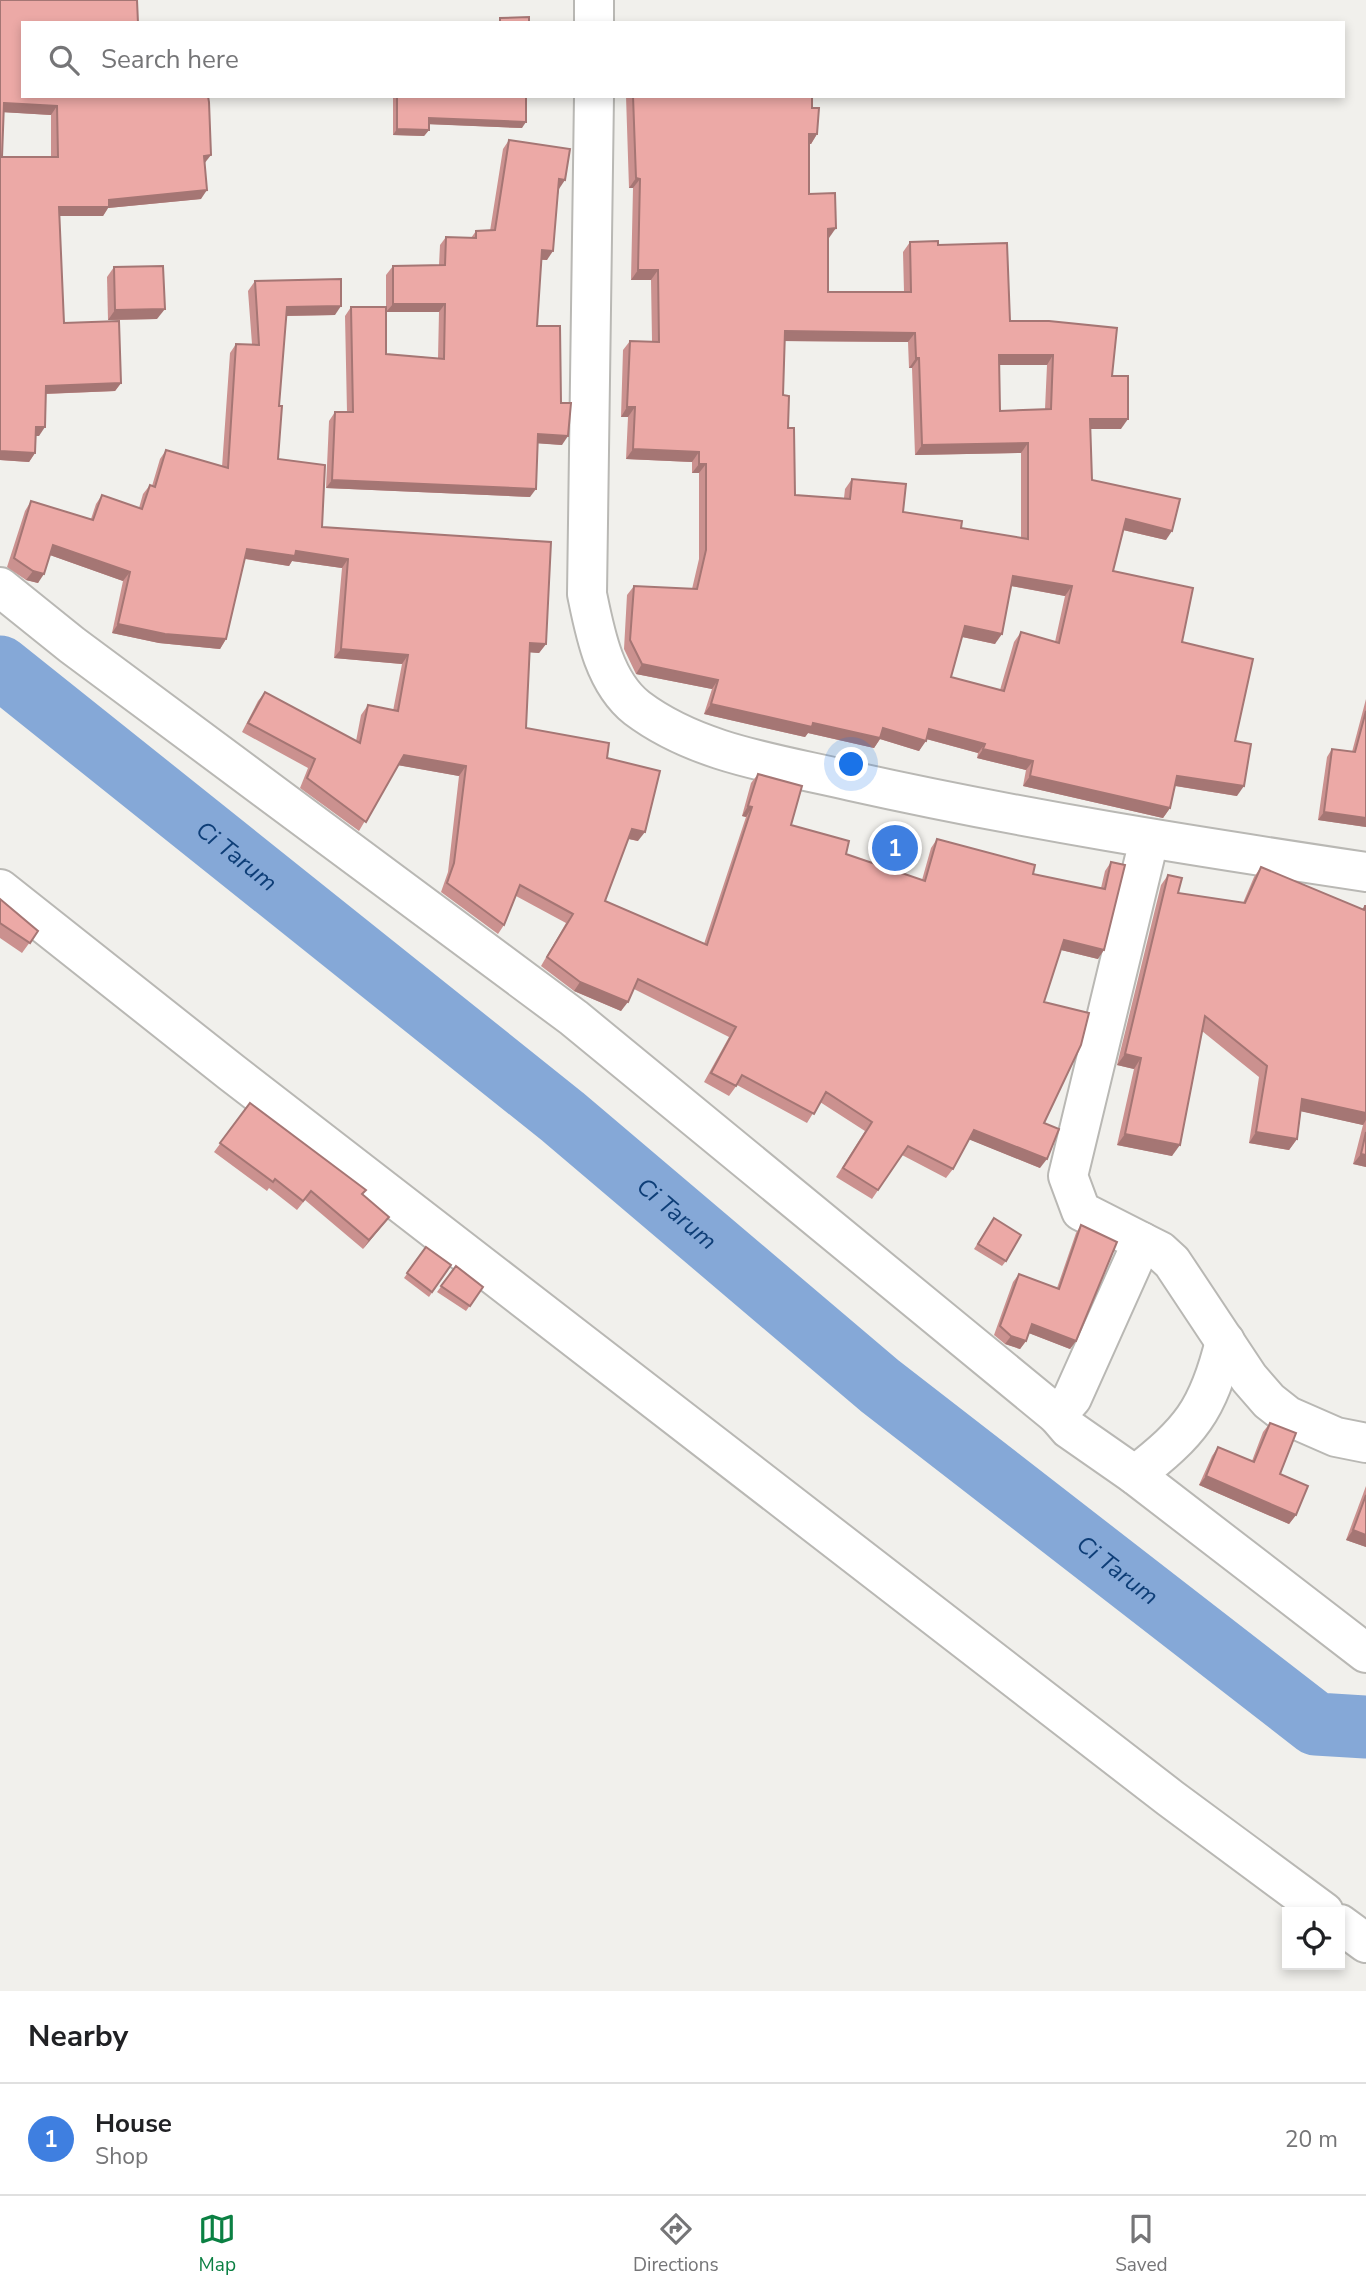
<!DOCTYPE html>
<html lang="en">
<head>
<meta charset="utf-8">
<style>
	body { margin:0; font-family:"Nunito Sans",sans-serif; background:#f6f6f6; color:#202124 }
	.controls { position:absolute; right:21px; bottom:21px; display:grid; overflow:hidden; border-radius:0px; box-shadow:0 4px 10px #0003 }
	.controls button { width:63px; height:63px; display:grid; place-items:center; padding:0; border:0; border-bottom:2px solid #e0e0e0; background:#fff; color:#202124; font:35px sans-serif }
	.you { position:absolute; left:852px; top:765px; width:24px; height:24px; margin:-18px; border:5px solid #fff; border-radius:50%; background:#1a73e8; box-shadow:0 0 0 10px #1a73e833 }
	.badge { display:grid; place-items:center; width:46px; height:46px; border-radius:50%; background:#0b8043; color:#fff; font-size:23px; font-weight:700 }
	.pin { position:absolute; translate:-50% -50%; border:4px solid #fff; box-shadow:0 2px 7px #0006 }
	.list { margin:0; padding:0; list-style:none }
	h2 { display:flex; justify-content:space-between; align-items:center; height:91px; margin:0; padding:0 28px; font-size:30px }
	h2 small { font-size:23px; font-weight:400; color:#757577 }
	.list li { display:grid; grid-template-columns:46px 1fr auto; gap:21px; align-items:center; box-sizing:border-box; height:112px; padding:0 28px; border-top:2px solid #e0e0e0 }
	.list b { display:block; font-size:26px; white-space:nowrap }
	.list p { margin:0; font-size:23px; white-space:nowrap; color:#757577 }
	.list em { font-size:23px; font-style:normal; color:#757577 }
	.icon { flex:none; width:38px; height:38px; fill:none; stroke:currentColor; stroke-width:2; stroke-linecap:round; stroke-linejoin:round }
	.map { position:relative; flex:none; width:1366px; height:1991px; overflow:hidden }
	.search { position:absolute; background:#fff; box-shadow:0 4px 10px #0003; left:21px; right:21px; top:21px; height:77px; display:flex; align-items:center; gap:18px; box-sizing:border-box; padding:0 24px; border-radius:0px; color:#757577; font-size:26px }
	.sheet { height:203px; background:#fff }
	nav { display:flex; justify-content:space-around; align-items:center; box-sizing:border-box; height:98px; border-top:2px solid #e0e0e0; background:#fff; font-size:19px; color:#757577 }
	nav a { display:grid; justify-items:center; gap:4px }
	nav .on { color:#0b8043 }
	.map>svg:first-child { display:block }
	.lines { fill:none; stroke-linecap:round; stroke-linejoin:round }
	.river { stroke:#85a8d7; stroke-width:63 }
	.minor-casing { stroke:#b9b8b4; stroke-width:42 }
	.major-casing { stroke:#b9b8b4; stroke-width:42 }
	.minor { stroke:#fff; stroke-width:38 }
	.major { stroke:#fff; stroke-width:38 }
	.wall { fill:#cb918f; fill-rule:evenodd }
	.shaded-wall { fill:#a57674 }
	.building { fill:#eca9a6; stroke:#a57674; stroke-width:2; fill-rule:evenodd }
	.labels { text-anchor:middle; stroke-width:5; stroke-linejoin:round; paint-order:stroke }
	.water-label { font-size:24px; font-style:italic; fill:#0e3e77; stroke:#fff }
</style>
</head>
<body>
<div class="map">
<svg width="1366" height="1991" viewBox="0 0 1366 1991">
	<rect width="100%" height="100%" fill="#f1f0ec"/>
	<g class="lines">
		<!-- river -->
		<path class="river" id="s1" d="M0,667L563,1117L880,1386L1316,1724L1366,1727"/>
		<!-- minor casing -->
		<g class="minor-casing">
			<g id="minor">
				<polyline points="0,587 72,645 574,1018 1057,1415 1072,1398 1142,1242 1081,1211 1068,1176 1149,840"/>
				<polyline points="0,889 231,1072 1170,1798 1324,1912"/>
				<polyline points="1142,1242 1160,1251 1172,1262 1249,1378 1269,1401 1288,1416 1336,1437 1366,1443"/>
				<polyline points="1057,1415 1069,1429 1135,1475 1366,1653"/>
				<path d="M1135,1475C1190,1432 1208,1411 1225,1341"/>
				<polyline points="1340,1924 1366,1943"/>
			</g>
		</g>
		<!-- major casing -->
		<g class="major-casing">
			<g id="major">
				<polyline points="594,23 594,0"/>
				<path d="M594,96L587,594C595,633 604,682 637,708C698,754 779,764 851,781C1021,819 1193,846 1366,872"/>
			</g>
		</g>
		<!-- minor -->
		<use href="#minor" class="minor"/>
		<!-- major -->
		<use href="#major" class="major"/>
	</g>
	<!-- wall -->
	<g class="wall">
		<path d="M0,0L23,23L208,96L204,164L201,199L108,208L103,216H59L64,323L121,383L115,391L46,394L39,436H35V453L29,462L0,460ZM3,112L51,115V157H2Z"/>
		<polygon points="393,96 526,96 522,128 429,124 429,130 424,136 393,135"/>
		<path d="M626,96H812V108L817,134L811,144H809V194L829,238L828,292H904L903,252L910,242L938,245L1010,321L1112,376L1121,429H1090L1092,480L1166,540L1123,530L1113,571L1182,642L1235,741L1237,796L1175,786L1170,808L1163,818L1023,786L1026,770L977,758L978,753L926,739L919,751L880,739L874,748L808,733L805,737L704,714L712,689L636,674L624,649L627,595L634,586L692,589L699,559V473H692V462L626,459L628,417H621L623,350L630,341H652L651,280H631L633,188H629ZM785,341L908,342L909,368H912L915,455L1021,453V538L961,528L903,512L852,479L845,489L844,498L795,495L783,395ZM999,365H1047L1045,409L1000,411ZM1011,586L1065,596L1055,642L1021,632L1014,642L1000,690L951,677L962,637L995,644Z"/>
		<polygon points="509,140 559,189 547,260 541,260 537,326 562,445 538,443 530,497 326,488 329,421 335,412 347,412 345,316 351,307 386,354 438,358 439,312 386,312 386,275 393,266 439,265 440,245 446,237 471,238 476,231 490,231 503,149"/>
		<polygon points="114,267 157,319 108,320 107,277"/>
		<polygon points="255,281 335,315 286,316 279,406 278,459 322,527 546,644 539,653 530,652 526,728 607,758 638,841 628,839 605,901 704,944 746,817 742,816 751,783 758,774 791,825 846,854 922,880 931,848 937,839 1033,874 1101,888 1105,871 1111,862 1098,959 1061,950 1044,1002 1044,1123 1040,1168 969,1139 953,1169 946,1178 902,1155 872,1199 836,1177 865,1131 820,1102 807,1123 737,1085 729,1096 704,1082 729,1037 634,989 621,1011 574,991 541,966 566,923 516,896 504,925 498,934 441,892 448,872 459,776 398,765 359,831 300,788 308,768 242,732 258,701 265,692 356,741 361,715 368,705 393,711 402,664 334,658 342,568 292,561 289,566 245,559 226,639 220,649 159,643 112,633 123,581 50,555 38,583 26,580 7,567 25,511 31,501 91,519 96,504 102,495 139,508 143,494 150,485 152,486 160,459 166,450 222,467 230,353 236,344 252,344 248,291"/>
		<polygon points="1366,699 1366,827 1318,820 1327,757 1332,749 1352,752"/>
		<polygon points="1261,867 1362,909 1365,906 1366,906 1366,1167 1353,1164 1363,1125 1301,1111 1297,1139 1289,1150 1249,1143 1259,1077 1202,1031 1172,1156 1117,1145 1134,1069 1117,1065 1161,885 1168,875 1178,893 1243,903 1254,877"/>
		<polygon points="0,899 38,931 22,953 0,938"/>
		<polygon points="250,1103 366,1190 362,1195 389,1217 363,1249 305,1200 297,1210 269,1188 267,1191 214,1152"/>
		<polygon points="994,1218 1006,1261 1002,1266 974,1249"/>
		<polygon points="1081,1225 1076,1341 1070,1349 1029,1333 1026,1341 1020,1349 1005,1344 994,1335 1013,1282 1019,1274 1057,1288 1076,1233"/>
		<polygon points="426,1247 451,1265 429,1297 404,1278"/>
		<polygon points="456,1266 483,1287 466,1311 437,1292"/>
		<polygon points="1270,1423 1280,1474 1296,1515 1289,1524 1199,1485 1212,1456 1218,1447 1252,1461 1263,1432"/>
		<polygon points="1366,1486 1366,1547 1346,1540"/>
	</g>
	<!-- shaded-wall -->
	<g class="shaded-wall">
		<polygon points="4,103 57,106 51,115 0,112"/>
		<polygon points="429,118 526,122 522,128 424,124"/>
		<polygon points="397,129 429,130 424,136 393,135"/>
		<polygon points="809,134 817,134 811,144 802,144"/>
		<polygon points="211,155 204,164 204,156"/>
		<polygon points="636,178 640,179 633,188 629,188"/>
		<polygon points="559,179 565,180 559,189"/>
		<polygon points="207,190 201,199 108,208 103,216 53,216 59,207 109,200"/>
		<polygon points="836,228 829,238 822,238 828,229"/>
		<polygon points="542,250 553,251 547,260 535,259"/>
		<polygon points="638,270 658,270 651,280 631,280"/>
		<polygon points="393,304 445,304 439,312 386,312"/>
		<polygon points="341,306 335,315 280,316 287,307"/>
		<polygon points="165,309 157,319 108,320 115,310"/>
		<polygon points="785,331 915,333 908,342 779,341"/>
		<polygon points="999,355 1053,355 1047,365 992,365"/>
		<polygon points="916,358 919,358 912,368 909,368"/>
		<polygon points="121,383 115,391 40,394 46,386"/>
		<polygon points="627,407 635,407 628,417 621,417"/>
		<polygon points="1090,419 1128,419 1121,429 1083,429"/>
		<polygon points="36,427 45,427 39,436 29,436"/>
		<polygon points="538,434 568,436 562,445 532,443"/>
		<polygon points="1028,443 1021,453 915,455 922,445"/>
		<polygon points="633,449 699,452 692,462 626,459"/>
		<polygon points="0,451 35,453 29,462 0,460"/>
		<polygon points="699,464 706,464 699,473 692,473"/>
		<polygon points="332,480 536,489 530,497 326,488"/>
		<polygon points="1126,519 1172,531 1166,540 1119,529"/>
		<polygon points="53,545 130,572 123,581 47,554"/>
		<polygon points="247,549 296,551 348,559 342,568 292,561 289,566 241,558"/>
		<polygon points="33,571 44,574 38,583 26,580"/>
		<polygon points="1013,576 1072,586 1065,596 1006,585"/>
		<polygon points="118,624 226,639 220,649 159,643 112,633"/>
		<polygon points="965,626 1002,634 995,644 958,636"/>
		<polygon points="530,643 546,644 539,653 524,652"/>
		<polygon points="341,649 408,655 402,664 334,658"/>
		<polygon points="642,664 718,680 712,689 636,674"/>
		<polygon points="711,704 813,723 883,728 926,741 919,751 880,739 874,748 808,733 805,737 704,714"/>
		<polygon points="929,729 985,744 978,753 923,738"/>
		<polygon points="983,749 1033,761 1026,770 977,758"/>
		<polygon points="404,755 466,766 459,776 397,765"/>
		<polygon points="1030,776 1170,808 1163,818 1023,786"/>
		<polygon points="1177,776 1244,786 1237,796 1170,785"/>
		<polygon points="748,806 752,807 746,817 742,816"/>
		<polygon points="1324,812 1366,818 1366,827 1318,820"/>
		<polygon points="632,829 645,832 638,841 625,838"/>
		<polygon points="1064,940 1104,950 1098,959 1057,949"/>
		<polygon points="580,982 628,1002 621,1011 574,991"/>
		<polygon points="1125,1054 1141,1058 1134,1069 1117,1065"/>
		<polygon points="1302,1099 1366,1113 1366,1120 1363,1125 1295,1110"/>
		<polygon points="974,1130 1047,1159 1040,1168 968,1139"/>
		<polygon points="1256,1132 1297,1139 1289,1150 1249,1143"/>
		<polygon points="1125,1134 1180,1145 1172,1156 1117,1145"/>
		<polygon points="1361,1154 1366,1155 1366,1167 1353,1164"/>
		<polygon points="389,1217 382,1226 363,1249 369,1240"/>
		<polygon points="1032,1324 1076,1341 1070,1349 1026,1332"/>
		<polygon points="1011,1336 1026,1341 1020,1349 1005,1344"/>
		<polygon points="1206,1476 1296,1515 1289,1524 1199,1485"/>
		<polygon points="1353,1530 1366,1535 1366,1547 1346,1540"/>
	</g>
	<!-- building -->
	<g class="building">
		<path d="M0,0H137L138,23H23V96H208L209,102L211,155L204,156L207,190L109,200V207H59L64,323L119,321L121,383L46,386L45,427H36L35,453L0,451ZM4,103L57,106L58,157H2Z"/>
		<polygon points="529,17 529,23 500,23 500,18"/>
		<polygon points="397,96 526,96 526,122 429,118 429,130 397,129"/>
		<path d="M633,96H812V108H819L817,134H809V194L835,193L836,228L828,229V292H911L910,242L938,241V245L1007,243L1010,321H1049L1117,328L1112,376H1128V419H1090L1092,480L1180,499L1172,531L1126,519L1113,571L1193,588L1182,642L1253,659L1235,741L1251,744L1244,786L1177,776L1170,808L1030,776L1033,761L983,749L985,744L929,729L926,741L883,728L880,738L813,723L812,727L711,704L718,680L642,664L630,640L634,586L697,589L706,550V464H699V452L633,449L635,407H627L630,341L659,342L658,270H638L640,179L636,178ZM785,331L915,333L916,358H919L922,445L1028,443V539L961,528L962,521L903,512L906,484L852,479L850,499L795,495L794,428H788L789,396L783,395ZM999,355H1053L1051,409L1000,411ZM1013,576L1072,586L1059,643L1021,632L1004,691L951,677L965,626L1002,634Z"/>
		<polygon points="509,140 570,149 565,180 559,179 553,251 542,250 537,326 560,326 561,403 571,403 568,436 538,434 536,489 332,480 335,412 353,412 351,307 386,307 386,354 444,359 445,304 393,304 393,266 445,265 446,237 476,238 476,231 495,230"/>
		<polygon points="163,266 165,309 115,310 114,267"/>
		<polygon points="341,279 341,306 287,307 279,406 282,406 278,459 325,465 322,527 551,542 546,644 530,643 526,728 609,743 607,758 660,771 645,832 632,829 605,901 707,945 752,807 748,806 758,774 802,786 791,825 849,841 846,854 925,881 937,839 1035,865 1033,874 1105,889 1111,862 1125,865 1104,950 1064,940 1044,1002 1089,1013 1081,1045 1044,1123 1059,1129 1047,1159 974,1130 953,1169 908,1146 878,1190 843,1168 872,1122 826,1092 814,1114 742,1075 736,1086 711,1073 736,1027 638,979 628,1002 580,982 547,957 573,914 520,885 504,925 447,883 454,863 466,766 404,755 366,822 307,778 315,759 248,723 265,692 360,743 368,705 398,711 408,655 341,649 348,559 296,551 295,556 247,549 226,639 165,634 118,624 130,572 53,545 44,574 33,571 14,558 31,501 93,520 102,495 142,509 150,485 155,487 166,450 228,468 236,344 259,345 255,281"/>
		<polygon points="1366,711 1366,818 1324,812 1332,749 1355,752"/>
		<polygon points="1261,867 1364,910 1365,906 1366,906 1366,1113 1302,1099 1297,1139 1256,1132 1267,1066 1205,1016 1180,1145 1125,1134 1141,1058 1125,1054 1168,875 1182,878 1178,893 1245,903"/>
		<polygon points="0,899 38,931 30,943 0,923"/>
		<polygon points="250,1103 366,1190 362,1194 389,1217 369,1240 311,1191 303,1201 275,1179 273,1182 220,1143"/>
		<polygon points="1366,1132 1366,1155 1361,1154"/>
		<polygon points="994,1218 1021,1235 1006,1261 978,1244"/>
		<polygon points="1081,1225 1117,1242 1076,1341 1032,1324 1026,1341 1011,1336 1000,1326 1019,1274 1059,1289"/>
		<polygon points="426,1247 451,1265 432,1292 407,1273"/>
		<polygon points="456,1266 483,1287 470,1306 441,1286"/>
		<polygon points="1270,1423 1296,1433 1280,1474 1308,1486 1296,1515 1206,1476 1218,1447 1254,1462"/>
		<polygon points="1366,1495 1366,1535 1353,1530"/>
	</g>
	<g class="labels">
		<!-- water labels -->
		<g class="water-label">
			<text dy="8" stroke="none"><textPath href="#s1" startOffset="303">Ci Tarum</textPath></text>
			<text dy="8" stroke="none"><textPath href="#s1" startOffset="870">Ci Tarum</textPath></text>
			<text dy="8" stroke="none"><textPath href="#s1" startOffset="1437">Ci Tarum</textPath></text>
		</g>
	</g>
</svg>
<div class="controls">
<button><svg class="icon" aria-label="locate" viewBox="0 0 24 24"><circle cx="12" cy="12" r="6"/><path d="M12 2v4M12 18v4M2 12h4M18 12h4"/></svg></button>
</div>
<div class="you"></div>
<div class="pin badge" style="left:895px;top:848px;background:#3f7fe0">1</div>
<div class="search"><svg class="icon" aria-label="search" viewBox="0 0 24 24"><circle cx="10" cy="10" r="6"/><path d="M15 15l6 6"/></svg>Search here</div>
</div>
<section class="sheet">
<h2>Nearby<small></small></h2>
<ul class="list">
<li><span class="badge" style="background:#3f7fe0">1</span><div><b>House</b><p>Shop</p></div><em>20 m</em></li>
</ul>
</section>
<nav>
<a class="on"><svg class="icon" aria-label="map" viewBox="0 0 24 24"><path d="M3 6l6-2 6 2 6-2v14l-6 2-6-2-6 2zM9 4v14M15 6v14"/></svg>Map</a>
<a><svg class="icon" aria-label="directions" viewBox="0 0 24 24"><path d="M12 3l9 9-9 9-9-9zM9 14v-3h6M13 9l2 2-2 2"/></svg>Directions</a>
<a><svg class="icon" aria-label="saved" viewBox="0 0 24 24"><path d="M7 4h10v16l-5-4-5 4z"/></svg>Saved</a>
</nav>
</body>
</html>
